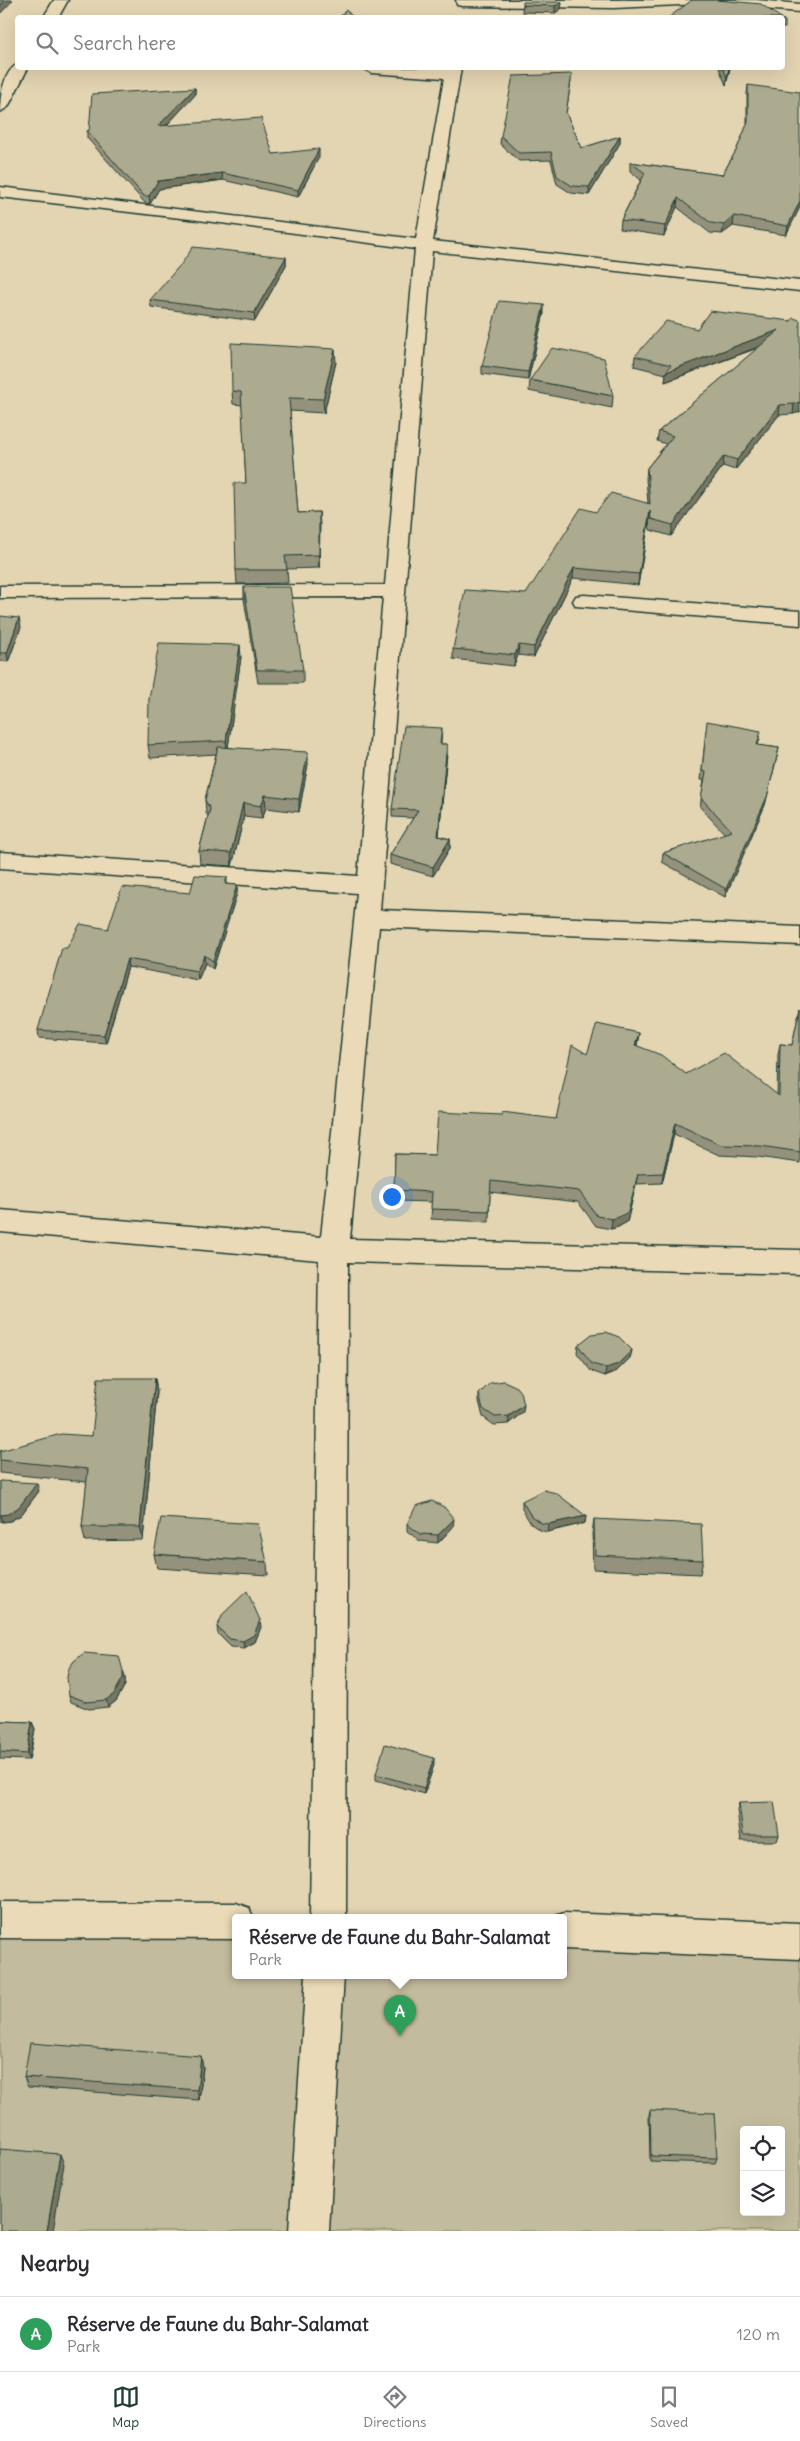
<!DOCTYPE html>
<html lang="en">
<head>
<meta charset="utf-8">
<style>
	body { margin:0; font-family:Delius,sans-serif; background:#f2f2f3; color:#2b2b33 }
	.controls { position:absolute; right:15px; bottom:15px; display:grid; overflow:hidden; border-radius:5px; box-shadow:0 5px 20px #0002 }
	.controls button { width:45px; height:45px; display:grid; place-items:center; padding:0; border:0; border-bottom:1px solid #e1e1e2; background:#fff; color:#2b2b33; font:25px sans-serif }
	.you { position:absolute; left:391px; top:1196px; width:18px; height:18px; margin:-12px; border:4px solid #fff; border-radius:50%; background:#1a73e8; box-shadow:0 0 0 8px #1a73e833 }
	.badge { display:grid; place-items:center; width:32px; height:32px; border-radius:50%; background:#1f3d34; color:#fff; font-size:16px; font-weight:700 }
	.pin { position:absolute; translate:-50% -41px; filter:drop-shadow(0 1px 2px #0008) }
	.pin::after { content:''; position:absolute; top:26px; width:18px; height:15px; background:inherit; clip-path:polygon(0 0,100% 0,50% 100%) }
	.popup { position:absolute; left:232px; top:1914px; width:335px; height:65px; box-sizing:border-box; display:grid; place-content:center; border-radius:5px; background:#fff; filter:drop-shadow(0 1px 4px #0005); font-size:16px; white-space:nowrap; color:#7c7c81 }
	.popup b { font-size:19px; color:#2b2b33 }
	.popup::after { content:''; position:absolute; left:50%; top:100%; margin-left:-10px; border:10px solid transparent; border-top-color:#fff }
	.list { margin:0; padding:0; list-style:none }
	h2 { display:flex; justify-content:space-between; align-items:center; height:65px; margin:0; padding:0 20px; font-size:21px }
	h2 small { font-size:16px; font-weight:400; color:#7c7c81 }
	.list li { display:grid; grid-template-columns:32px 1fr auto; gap:15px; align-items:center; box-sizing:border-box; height:75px; padding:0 20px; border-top:1px solid #e1e1e2 }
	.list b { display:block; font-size:19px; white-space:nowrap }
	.list p { margin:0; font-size:16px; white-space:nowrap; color:#7c7c81 }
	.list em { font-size:16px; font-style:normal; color:#7c7c81 }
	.icon { flex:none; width:28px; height:28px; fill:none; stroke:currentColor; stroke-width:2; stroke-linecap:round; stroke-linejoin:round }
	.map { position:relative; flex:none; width:800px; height:2231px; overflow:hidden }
	.search { position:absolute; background:#fff; box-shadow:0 5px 20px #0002; left:15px; right:15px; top:15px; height:55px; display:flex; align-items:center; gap:12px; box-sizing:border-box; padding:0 18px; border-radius:5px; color:#7c7c81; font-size:19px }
	.sheet { height:140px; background:#fff }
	nav { display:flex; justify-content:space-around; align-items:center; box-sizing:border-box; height:70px; border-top:1px solid #e1e1e2; background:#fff; font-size:14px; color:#7c7c81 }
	nav a { display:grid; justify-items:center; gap:2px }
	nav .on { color:#1f3d34 }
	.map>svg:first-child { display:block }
	.green { fill:#c3bb9d; stroke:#717c68; fill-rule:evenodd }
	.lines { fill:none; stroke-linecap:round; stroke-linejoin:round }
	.minor-casing { stroke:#1f3d34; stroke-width:3 }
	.primary-casing { stroke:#1f3d34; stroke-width:3 }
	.minor { fill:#ebdab7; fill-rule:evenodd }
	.primary { fill:#ebdab7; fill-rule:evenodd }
	.wall { fill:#94927b; stroke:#1f3d34 }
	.shaded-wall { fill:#787764; stroke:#1f3d34 }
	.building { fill:#acaa8f; stroke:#1f3d34 }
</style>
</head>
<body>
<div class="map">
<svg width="800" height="2231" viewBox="0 0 800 2231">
	<rect width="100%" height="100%" fill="#e3d4b2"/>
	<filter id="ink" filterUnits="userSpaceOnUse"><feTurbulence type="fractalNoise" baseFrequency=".02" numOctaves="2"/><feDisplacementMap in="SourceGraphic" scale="10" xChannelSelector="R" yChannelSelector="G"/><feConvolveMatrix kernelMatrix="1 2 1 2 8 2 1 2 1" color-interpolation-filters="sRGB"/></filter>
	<g filter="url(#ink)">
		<!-- green -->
		<path class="green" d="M0,1920L85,1922L236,1921V1975H564V1931L800,1942V2231H0ZM744,2130H781V2212H744Z"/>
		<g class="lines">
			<!-- minor casing -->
			<g class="minor-casing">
				<g id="minor">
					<polygon points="54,0 68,0 58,18 43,18"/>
					<polygon points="456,0 756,0 800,4 800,12 702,4 614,8 462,6 457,5"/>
					<path d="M18,64V68H28L8,107L0,112C0,98 3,71 18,64Z"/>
					<polygon points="363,68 461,68 433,241 800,281 800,291 432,251 380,910 800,927 800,945 379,927 350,1239 800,1250 800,1274 348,1262 346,1917 310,1917 319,1260 0,1232 0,1210 321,1237 357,893 0,868 0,852 358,876 383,597 0,598 0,586 385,585 415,249 198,220 0,197 0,187 416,239 444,78 371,73"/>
					<polygon points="584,595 800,611 800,625 576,606 573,601 576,596"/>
					<polygon points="306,1975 344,1975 329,2231 289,2231"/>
				</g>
			</g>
			<!-- primary casing -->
			<g class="primary-casing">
				<g id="primary">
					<polygon points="0,1902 236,1903 249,1908 253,1917 236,1917 236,1939 0,1938"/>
					<polygon points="564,1913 800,1923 800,1959 564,1949 564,1917 553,1917"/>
				</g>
			</g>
			<!-- minor -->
			<use href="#minor" class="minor"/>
			<!-- primary -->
			<use href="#primary" class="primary"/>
		</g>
		<!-- wall -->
		<g class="wall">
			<polygon points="562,2 561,9 555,13 522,12 523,5"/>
			<polygon points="782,19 785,21 785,28 782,28"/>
			<polygon points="719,68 730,68 726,85"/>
			<polygon points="571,81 566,114 582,148 620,136 620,143 589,195 571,193 557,184 551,160 519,161 500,144 501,136"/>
			<polygon points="748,85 800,207 786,235 733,226 722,234 710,233 677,207 664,236 620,229 621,220 641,180 630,171 630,162 722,175 736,151 747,125 747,94"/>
			<polygon points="195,88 195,95 167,125 273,154 319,157 298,197 223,180 159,189 150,204 145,203 87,138 87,131 89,131"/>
			<polygon points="286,257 286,265 255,321 151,307 150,300"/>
			<polygon points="544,313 528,380 482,374 482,366"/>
			<polygon points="791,321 800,412 793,414 779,415 735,470 723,466 671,536 650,530 649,521 638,585 573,578 534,657 518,655 514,666 453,659 453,649 526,594 596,512 648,503 646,479 647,468 666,444 657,441 659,431 758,348 665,382 666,374 634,366 635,356 697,329"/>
			<polygon points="336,362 324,413 290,411 298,513 319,512 319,568 287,569 288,583 237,584 236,570 246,483 242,405 233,404 232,391"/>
			<polygon points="530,380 613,396 612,408 529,391"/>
			<polygon points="244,587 303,670 303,683 258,683 244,599"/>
			<polygon points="0,616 21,627 8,662 0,661"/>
			<polygon points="241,657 228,747 308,764 299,812 266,808 262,818 244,816 232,866 200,864 199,851 208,816 206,813 205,800 216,754 150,758 148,745"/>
			<polygon points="442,728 441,744 447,744 447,753 439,836 450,839 450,848 433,876 390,864 390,855 413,818 392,817 392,809"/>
			<polygon points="706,730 760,739 758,745 779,748 765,805 725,897 662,862 663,853 725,834 700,807 704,780 701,780"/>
			<polygon points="227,877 227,884 237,885 237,893 213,969 205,963 198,980 128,967 106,1043 39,1038 38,1030 108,929"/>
			<polygon points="800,1008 800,1163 758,1157 719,1155 674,1134 662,1183 636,1184 627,1222 618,1227 611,1229 596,1226 578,1202 490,1192 489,1222 431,1219 432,1202 394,1201 395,1154 435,1155 556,1119 587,1054 639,1033 637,1046 686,1074 777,1095 778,1054 780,1044 792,1045"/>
			<polygon points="578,1345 632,1350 630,1358 617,1371 605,1376 591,1371 577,1353"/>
			<polygon points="155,1378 157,1392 143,1540 85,1541 82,1527 87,1482 0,1473 0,1451 92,1436"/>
			<polygon points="479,1394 523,1412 508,1424 494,1425 483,1417 479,1401"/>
			<polygon points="0,1481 39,1491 21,1515 10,1521 3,1522 0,1521"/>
			<polygon points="522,1501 586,1516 585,1523 547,1532 540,1530 531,1524 522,1509"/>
			<polygon points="594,1519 703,1560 700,1574 593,1569 592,1533"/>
			<polygon points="407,1524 453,1527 438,1543 420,1541 407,1531"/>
			<polygon points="154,1554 267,1562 268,1575 157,1568"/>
			<polygon points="217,1627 261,1627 255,1642 244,1648 231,1647 218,1634"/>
			<polygon points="125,1677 125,1685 116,1701 108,1707 89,1709 71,1702 69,1695"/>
			<polygon points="0,1721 32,1722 35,1729 29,1760 0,1759"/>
			<polygon points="434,1765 424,1794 376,1780 376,1774"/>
			<polygon points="739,1803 779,1835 777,1841 741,1841 737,1810"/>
			<polygon points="203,2067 199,2100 28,2087 24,2077"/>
			<polygon points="650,2110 717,2158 715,2163 650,2161 649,2115"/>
		</g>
		<!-- shaded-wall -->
		<g class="shaded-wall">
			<polygon points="5,0 13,0 0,14 0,6"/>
			<polygon points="562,2 561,9 555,13 555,6"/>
			<polygon points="729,68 730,68 726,85 727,78"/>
			<polygon points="195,88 195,95 159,133 158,126"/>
			<polygon points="620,136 620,143 589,195 589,187"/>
			<polygon points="319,149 319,157 298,197 298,190"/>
			<polygon points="222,173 223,180 159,189 150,204 149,196 158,181"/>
			<polygon points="678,198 677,207 664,236 665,226"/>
			<polygon points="800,201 800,207 786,235 788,226"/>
			<polygon points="734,216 733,226 722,234 724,225"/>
			<polygon points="286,257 286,265 255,321 254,313"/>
			<polygon points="544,305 544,313 528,380 528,372"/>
			<polygon points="779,330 777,340 665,382 666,372"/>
			<polygon points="335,349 336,362 324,413 323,399"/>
			<polygon points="800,402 800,412 793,414 794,404"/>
			<polygon points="780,405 779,415 735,470 737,460"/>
			<polygon points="724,456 723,466 671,536 673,525"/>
			<polygon points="650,511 649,521 638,585 639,574"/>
			<polygon points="319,512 320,526 319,568"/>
			<polygon points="574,568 573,578 534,657 534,647"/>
			<polygon points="19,618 21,627 8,662 7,653"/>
			<polygon points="240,645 241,657 227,754 226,741"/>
			<polygon points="519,645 518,655 514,666 515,655"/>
			<polygon points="447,744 447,753 438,844 438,836"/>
			<polygon points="779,748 765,805 725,897 726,889"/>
			<polygon points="308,752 308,764 299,812 299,799"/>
			<polygon points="265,795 266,808 262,818 261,806"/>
			<polygon points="243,803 244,816 232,866 231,853"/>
			<polygon points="450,839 450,848 433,876 433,867"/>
			<polygon points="237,885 237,893 213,969 213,961"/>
			<polygon points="204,955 205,963 198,980 197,971"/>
			<polygon points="127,959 128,967 106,1043 104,1035"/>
			<polygon points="639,1033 637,1044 634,1055 635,1045"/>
			<polygon points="675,1123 674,1134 662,1183 663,1173"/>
			<polygon points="638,1174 636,1184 627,1222 618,1227 611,1229 612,1219"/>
			<polygon points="632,1350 630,1358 617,1371 605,1376 606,1368"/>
			<polygon points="155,1378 157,1392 143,1540 140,1527"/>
			<polygon points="524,1405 523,1412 508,1424 509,1416"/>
			<polygon points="37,1483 39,1491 21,1515 10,1521 3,1522 1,1515"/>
			<polygon points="586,1516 585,1523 547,1532 548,1524"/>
			<polygon points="454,1519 453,1527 438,1543 438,1535"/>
			<polygon points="260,1620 261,1627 255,1642 244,1648 243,1641"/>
			<polygon points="123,1671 125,1677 125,1685 116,1701 108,1707 106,1700"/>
			<polygon points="32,1722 35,1729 29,1760 27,1754"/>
			<polygon points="434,1758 434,1765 424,1794 424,1788"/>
			<polygon points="201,2056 203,2067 199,2100 197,2090"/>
			<polygon points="60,2154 64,2164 53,2231 47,2231"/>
		</g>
		<!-- building -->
		<g class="building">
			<polygon points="0,0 5,0 0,6"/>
			<polygon points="692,0 717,0 761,4 781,18 668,18"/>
			<polygon points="523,2 562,2 555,6 523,5"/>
			<polygon points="346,10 354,18 339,18"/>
			<polygon points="723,68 729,68 727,78"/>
			<polygon points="572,74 566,113 582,148 620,136 589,187 572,186 557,176 551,152 519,153 501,136 513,76"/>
			<polygon points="748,85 800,92 800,201 788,226 734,216 724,225 711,223 678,198 665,226 621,220 645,173 630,162 722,175 736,151 748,122"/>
			<polygon points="195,88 158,126 261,118 273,154 319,149 298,190 222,173 158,181 149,196 144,196 87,131 89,131 92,94"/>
			<polygon points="193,247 286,257 254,313 150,300 182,263"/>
			<polygon points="499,301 544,305 528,372 482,366"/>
			<polygon points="710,311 791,321 793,318 800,320 800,402 794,404 780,405 737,460 724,456 673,525 651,519 650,511 639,574 574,568 534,647 519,645 515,655 453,649 465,590 526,594 581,508 596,512 611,493 650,504 647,468 673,436 659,431 779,330 666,372 671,365 635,356 666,321 697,329"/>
			<polygon points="231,343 335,349 323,399 289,398 298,513 319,512 319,555 285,556 287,570 236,570 234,483 246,483 241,392 232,391"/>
			<polygon points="552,348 604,358 613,396 530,380"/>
			<polygon points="244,587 290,587 303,670 257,670"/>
			<polygon points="0,616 19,618 7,653 0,653"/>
			<polygon points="159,643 240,645 226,741 148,745 149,699"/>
			<polygon points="707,721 761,731 757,745 779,748 767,797 726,889 663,853 732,831 701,798 706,772 702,771"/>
			<polygon points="404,726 442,728 440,744 447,744 438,836 450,839 433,867 390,855 418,810 392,809"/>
			<polygon points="218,747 308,752 299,799 265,795 261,806 243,803 231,853 199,851 210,809 205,800"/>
			<polygon points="195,875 227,877 225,884 237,885 213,961 204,955 197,971 127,959 104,1035 38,1030 62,948 67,948 80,924 108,929 122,887 190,893"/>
			<polygon points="800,1008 800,1152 761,1146 721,1145 675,1123 663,1173 638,1174 628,1212 619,1217 612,1219 597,1216 579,1191 491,1181 489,1211 431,1209 432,1192 394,1190 395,1154 435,1155 438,1112 502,1115 502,1112 556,1119 572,1045 587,1054 597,1024 639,1033 635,1045 661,1055 686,1074 724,1053 779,1096 780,1044 792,1045"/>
			<polygon points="606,1332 619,1337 632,1350 618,1364 606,1368 592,1364 578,1345 592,1334"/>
			<polygon points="98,1378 155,1378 140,1527 82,1527 88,1469 0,1460 0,1451 61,1434 92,1436"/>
			<polygon points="504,1381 517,1387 521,1392 524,1405 509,1416 495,1417 483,1409 479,1394 490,1383"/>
			<polygon points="0,1481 37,1483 19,1507 8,1514 1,1515 0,1515"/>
			<polygon points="544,1490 556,1493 586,1516 548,1524 541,1523 531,1516 522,1501"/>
			<polygon points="432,1501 444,1507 454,1519 438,1535 420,1534 407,1524 416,1506"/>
			<polygon points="161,1518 258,1524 267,1562 154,1554"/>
			<polygon points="594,1519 701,1524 703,1560 595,1555"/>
			<polygon points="247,1591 260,1620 254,1635 243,1641 230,1639 217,1627 223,1614"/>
			<polygon points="84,1653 119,1656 123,1671 123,1678 114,1694 106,1700 87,1702 69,1695 67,1677 69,1668 74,1661"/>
			<polygon points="0,1721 32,1722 27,1754 0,1752"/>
			<polygon points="385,1744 434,1758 424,1788 376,1774"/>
			<polygon points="774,1802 779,1835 743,1835 739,1803"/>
			<polygon points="30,2043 201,2056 197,2090 24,2077"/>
			<polygon points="650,2110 714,2113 717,2158 651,2156"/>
			<polygon points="0,2149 60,2154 47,2231 0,2231"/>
		</g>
	</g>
</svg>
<div class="controls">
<button><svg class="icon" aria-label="locate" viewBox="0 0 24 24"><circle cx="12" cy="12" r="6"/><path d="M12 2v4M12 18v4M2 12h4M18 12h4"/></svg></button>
<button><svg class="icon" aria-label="layers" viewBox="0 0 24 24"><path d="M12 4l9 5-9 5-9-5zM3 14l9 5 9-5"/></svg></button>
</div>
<div class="you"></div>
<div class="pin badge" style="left:400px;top:2036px;background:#2e9e5b">A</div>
<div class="popup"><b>Réserve de Faune du Bahr-Salamat</b>Park</div>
<div class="search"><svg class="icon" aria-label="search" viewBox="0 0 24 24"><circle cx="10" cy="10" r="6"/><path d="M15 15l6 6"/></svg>Search here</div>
</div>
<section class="sheet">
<h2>Nearby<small></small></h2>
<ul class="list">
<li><span class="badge" style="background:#2e9e5b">A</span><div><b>Réserve de Faune du Bahr-Salamat</b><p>Park</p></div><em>120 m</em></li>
</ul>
</section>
<nav>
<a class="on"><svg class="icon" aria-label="map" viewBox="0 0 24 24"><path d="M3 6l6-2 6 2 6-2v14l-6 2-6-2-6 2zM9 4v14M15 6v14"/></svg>Map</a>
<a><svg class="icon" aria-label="directions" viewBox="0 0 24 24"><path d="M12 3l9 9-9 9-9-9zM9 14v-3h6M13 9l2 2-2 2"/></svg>Directions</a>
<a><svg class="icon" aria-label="saved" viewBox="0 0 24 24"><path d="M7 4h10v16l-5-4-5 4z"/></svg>Saved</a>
</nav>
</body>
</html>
